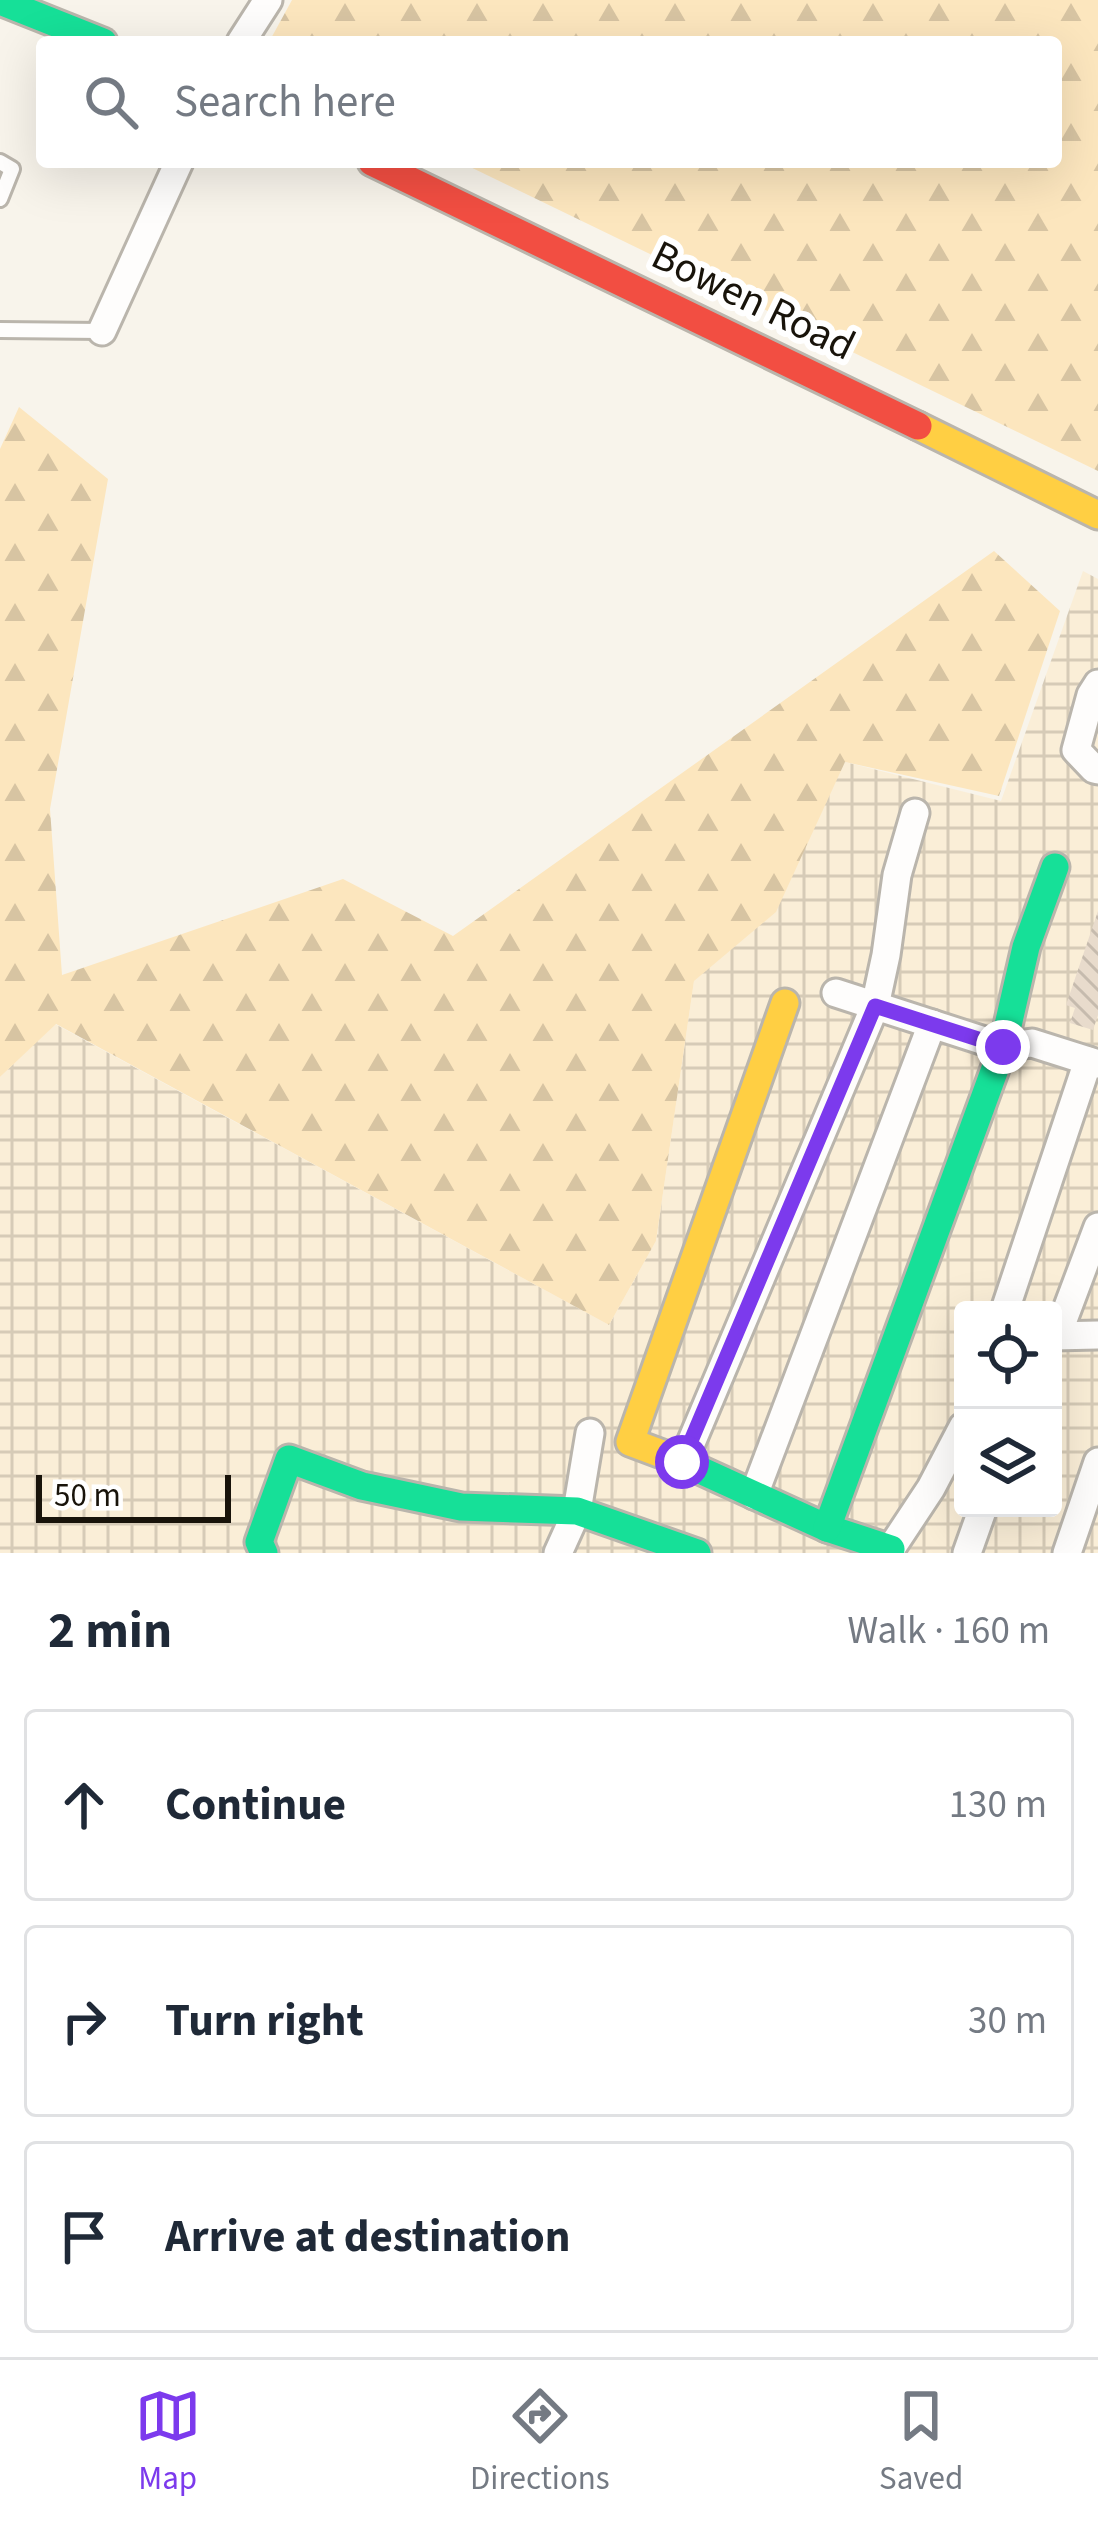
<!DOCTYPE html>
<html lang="en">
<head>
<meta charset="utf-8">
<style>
	body { margin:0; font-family:"Source Sans 3",sans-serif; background:#f6f6f7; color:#1f2937 }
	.controls { position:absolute; right:36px; bottom:36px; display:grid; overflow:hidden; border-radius:12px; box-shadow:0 12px 48px #0002 }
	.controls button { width:108px; height:108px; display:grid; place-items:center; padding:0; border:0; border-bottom:3px solid #e0e1e3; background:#fff; color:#1f2937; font:60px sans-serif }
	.scale { position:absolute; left:36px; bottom:30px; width:195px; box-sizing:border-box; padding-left:12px; border:6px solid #18130a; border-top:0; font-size:33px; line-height:42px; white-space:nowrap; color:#18130a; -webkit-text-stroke:9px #fff; paint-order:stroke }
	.stop { position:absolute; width:36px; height:36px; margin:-27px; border:9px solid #7c3aed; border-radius:50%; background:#fff }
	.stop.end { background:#7c3aed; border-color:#fff; box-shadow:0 3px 12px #0008 }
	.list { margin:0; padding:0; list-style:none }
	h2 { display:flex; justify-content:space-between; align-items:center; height:156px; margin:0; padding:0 48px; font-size:51px }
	h2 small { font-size:39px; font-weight:400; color:#747a83 }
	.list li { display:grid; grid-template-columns:78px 1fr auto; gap:36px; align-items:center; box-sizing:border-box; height:192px; margin:0 24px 24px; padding:0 24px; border:3px solid #e0e1e3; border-radius:12px }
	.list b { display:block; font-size:45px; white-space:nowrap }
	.list em { font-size:39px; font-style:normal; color:#747a83 }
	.icon { flex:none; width:66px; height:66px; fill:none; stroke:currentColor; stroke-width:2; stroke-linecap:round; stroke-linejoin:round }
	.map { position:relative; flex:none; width:1098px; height:1553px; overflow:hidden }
	.search { position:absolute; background:#fff; box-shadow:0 12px 48px #0002; left:36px; right:36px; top:36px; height:132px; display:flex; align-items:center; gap:30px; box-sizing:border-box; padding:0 42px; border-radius:12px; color:#747a83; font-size:45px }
	.sheet { height:804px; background:#fff }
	nav { display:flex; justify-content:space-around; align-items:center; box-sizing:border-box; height:168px; border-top:3px solid #e0e1e3; background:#fff; font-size:33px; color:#747a83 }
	nav a { display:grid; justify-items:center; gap:6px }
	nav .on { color:#7c3aed }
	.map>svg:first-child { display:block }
	.industrial { fill:url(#industrial-grid); fill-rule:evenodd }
	.forest { fill:url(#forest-firs) }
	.building { fill:url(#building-back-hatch) }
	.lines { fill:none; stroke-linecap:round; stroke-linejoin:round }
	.lane-casing { stroke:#bab5ac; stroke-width:20 }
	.street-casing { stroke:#bab5ac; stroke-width:33 }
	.fast-casing { stroke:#bab5ac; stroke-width:33 }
	.slow-casing { stroke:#bab5ac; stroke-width:33 }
	.jam-casing { stroke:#bab5ac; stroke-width:33 }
	.lane { stroke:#fefdfc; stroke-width:14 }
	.street { stroke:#fefdfc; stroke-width:27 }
	.fast { stroke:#16e098; stroke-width:27 }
	.slow { stroke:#ffcf43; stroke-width:27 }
	.jam { stroke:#f24e42; stroke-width:27 }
	.route { stroke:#7c3aed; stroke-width:15 }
	.labels { text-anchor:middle; stroke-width:12; stroke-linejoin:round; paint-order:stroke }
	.street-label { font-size:42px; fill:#18130a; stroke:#fff }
</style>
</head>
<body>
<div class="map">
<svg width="1098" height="1553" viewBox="0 0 1098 1553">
	<defs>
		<pattern id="industrial-grid" width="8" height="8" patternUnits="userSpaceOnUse" patternTransform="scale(3)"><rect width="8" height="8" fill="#faeed7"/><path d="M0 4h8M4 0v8" fill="none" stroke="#d6cbb7"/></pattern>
		<pattern id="forest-firs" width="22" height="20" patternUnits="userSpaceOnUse" patternTransform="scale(3)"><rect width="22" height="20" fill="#fce6be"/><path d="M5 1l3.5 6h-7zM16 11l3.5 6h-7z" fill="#d7c4a2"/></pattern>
		<pattern id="building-back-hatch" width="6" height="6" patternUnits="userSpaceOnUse" patternTransform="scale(3)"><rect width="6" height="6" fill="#e8dbcc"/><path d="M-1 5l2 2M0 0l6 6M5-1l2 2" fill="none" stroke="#c6bbae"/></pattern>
	</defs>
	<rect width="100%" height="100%" fill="#f8f4eb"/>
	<!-- industrial -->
	<path class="industrial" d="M1083,571L1098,579V1553H0V1077L55,1024L609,1325L656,1241L694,981L845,762L1001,801ZM963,1310H1053V1508H963Z"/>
	<!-- forest -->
	<g class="forest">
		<polygon points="292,0 1098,0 1098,471 460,162 1056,162 1056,42 269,42"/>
		<polygon points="19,407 108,479 50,809 62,975 343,879 453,936 994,551 1060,611 999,796 845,762 776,912 694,981 656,1241 609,1325 56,1024 0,1077 0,449"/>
	</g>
	<!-- building -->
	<polygon class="building" points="1098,911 1098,1015 1093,1030 1070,1023 1075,1008 1066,1005"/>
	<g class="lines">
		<!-- lane casing -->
		<g class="lane-casing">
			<g id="lane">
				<polyline points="0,162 12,169 0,199"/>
				<polyline points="0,330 102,331"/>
			</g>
		</g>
		<!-- street casing -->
		<g class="street-casing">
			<g id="street">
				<polyline points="241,42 268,0"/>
				<polyline points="102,331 179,162"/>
				<polyline points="1098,684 1091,695 1076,750 1094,769 1098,770"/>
				<polyline points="836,993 1003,1047 1032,1043 1098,1064"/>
				<polyline points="1005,1310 1088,1061"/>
				<polyline points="1053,1336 1098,1335"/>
				<polyline points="1057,1336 1098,1227"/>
				<polyline points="683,1462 875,1006 886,955 897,875 915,813"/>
				<polyline points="754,1495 932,1024"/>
				<polyline points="558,1553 577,1511 590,1433"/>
				<polyline points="888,1553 931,1488 963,1427"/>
				<polyline points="967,1553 983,1508"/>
				<polyline points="1067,1553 1098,1462"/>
			</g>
		</g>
		<!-- fast casing -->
		<g class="fast-casing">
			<g id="fast">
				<polyline points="0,1 103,42"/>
				<polyline points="678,1460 827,1528 891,1549"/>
				<polyline points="827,1528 1003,1047 1026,947 1055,867"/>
				<polyline points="264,1553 259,1542 289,1459 362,1486 461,1507 577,1511 697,1553"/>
			</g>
		</g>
		<!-- slow casing -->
		<g class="slow-casing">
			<g id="slow">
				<polyline points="918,426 1098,515"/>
				<polyline points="678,1460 630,1442 785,1003"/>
			</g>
		</g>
		<!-- jam casing -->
		<g class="jam-casing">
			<polyline id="jam" points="372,162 918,426"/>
		</g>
		<!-- lane -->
		<use href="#lane" class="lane"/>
		<!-- street -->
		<use href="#street" class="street"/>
		<!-- fast -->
		<use href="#fast" class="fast"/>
		<!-- slow -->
		<use href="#slow" class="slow"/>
		<!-- jam -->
		<use href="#jam" class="jam"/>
	</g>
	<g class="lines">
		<!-- route -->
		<polyline class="route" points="682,1462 875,1006 1003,1047"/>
	</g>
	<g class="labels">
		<!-- street labels -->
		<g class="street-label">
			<text transform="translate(754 299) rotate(26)" y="15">Bowen Road</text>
		</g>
	</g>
</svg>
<div class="controls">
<button><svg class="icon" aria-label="locate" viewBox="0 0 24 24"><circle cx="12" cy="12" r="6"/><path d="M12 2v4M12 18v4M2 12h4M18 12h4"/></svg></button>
<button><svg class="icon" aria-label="layers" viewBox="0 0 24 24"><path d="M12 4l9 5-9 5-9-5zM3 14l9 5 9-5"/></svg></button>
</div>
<div class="scale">50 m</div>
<div class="stop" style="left:682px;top:1462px"></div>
<div class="stop end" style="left:1003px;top:1047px"></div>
<div class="search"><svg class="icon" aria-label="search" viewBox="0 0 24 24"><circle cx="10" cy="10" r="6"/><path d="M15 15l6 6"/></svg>Search here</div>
</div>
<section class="sheet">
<h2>2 min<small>Walk · 160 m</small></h2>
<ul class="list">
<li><svg class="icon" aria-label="ahead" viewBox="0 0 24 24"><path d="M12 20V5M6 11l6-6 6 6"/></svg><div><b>Continue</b></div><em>130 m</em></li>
<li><svg class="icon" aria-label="right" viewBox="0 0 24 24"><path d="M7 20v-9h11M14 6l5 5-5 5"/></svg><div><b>Turn right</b></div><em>30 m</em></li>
<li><svg class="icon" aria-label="arrive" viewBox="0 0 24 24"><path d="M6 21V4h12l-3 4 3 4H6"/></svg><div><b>Arrive at destination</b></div></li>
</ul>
</section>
<nav>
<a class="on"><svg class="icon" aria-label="map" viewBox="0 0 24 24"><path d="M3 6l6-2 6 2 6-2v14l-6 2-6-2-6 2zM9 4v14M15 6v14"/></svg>Map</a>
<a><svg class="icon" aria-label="directions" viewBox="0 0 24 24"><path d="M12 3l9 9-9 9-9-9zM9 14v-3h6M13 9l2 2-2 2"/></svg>Directions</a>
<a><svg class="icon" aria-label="saved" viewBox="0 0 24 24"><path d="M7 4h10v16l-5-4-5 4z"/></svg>Saved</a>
</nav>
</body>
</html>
